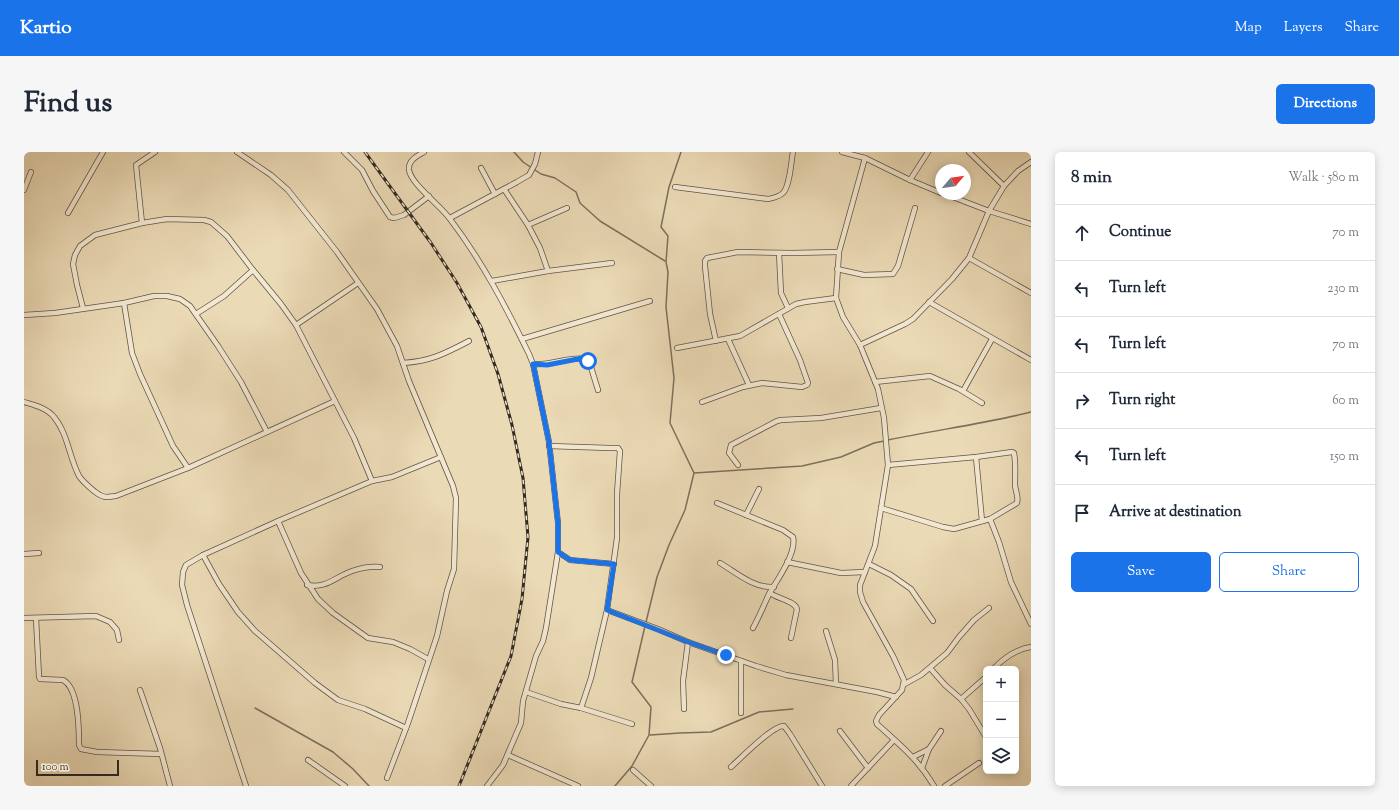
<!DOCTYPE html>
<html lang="en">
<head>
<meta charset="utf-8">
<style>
	body { margin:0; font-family:"Sorts Mill Goudy",serif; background:#f6f6f7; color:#1f2937 }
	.controls { position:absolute; right:12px; bottom:12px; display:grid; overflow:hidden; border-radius:6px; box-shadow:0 2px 10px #0003 }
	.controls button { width:36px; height:36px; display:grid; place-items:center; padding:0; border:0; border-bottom:1px solid #e0e1e3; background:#fff; color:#1f2937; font:20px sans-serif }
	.compass { position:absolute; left:911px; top:12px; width:36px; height:36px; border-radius:50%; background:#fff; box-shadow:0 2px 10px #0003; rotate:61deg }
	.scale { position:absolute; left:12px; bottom:10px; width:83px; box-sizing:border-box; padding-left:4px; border:2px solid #332a21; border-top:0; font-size:11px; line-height:14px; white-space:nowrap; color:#332a21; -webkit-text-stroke:3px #f2e7d0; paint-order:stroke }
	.stop { position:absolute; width:12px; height:12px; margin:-9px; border:3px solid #1a73e8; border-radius:50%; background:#fff }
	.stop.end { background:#1a73e8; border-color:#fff; box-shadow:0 1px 4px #0008 }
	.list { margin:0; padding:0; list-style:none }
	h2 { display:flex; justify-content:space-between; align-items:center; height:52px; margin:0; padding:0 16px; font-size:17px }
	h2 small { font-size:13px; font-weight:400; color:#747a83 }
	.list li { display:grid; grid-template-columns:26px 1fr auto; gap:12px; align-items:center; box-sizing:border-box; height:56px; padding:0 16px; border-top:1px solid #e0e1e3 }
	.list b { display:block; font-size:15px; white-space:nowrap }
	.list em { font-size:13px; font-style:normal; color:#747a83 }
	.actions { display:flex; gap:8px; padding:12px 16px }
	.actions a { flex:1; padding:9px 0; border:1px solid #1a73e8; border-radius:6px; text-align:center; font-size:14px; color:#1a73e8 }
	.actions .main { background:#1a73e8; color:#fff }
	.icon { flex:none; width:22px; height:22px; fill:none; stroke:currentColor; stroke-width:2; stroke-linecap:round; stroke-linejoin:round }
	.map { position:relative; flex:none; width:1007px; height:634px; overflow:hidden; border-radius:6px }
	header { display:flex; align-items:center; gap:24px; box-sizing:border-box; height:56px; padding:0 20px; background:#1a73e8; color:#fff }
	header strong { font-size:19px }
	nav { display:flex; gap:22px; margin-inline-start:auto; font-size:14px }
	.intro { display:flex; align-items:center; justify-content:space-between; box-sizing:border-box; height:96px; padding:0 24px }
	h1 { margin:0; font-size:28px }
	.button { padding:10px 18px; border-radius:6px; background:#1a73e8; color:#fff; font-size:14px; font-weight:700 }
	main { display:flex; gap:24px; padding:0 24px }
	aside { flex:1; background:#fff; border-radius:6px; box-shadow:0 2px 10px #0003 }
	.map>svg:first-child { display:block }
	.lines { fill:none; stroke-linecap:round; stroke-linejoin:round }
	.stream { stroke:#7c705c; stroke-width:1.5 }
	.minor-casing { stroke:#615646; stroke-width:6 }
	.minor { stroke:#f2e7d0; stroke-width:4.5 }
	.rail-casing { stroke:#332a21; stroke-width:3 }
	.rail { stroke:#f2e7d0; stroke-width:1.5; stroke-dasharray:4.5; stroke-linecap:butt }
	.route { stroke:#1a73e8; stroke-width:5 }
</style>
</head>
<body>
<header>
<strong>Kartio</strong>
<nav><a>Map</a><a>Layers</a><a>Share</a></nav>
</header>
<div class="intro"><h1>Find us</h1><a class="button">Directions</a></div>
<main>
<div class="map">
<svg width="1007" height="634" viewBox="0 0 1007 634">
	<rect width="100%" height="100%" fill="#ebdab6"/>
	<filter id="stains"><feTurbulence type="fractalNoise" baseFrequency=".005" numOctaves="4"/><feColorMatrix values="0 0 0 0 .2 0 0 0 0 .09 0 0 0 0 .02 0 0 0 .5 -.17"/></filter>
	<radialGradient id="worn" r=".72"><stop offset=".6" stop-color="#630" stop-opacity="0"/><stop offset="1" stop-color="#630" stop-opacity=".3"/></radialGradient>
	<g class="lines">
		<!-- stream -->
		<g class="stream">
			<polyline points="490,0 499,10 517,22 531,26 552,40 556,51 576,69 641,109"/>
			<path d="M864,288C911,278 960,272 1007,260"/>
			<polyline points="670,321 778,314 817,305 850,291 860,289"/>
			<polyline points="622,470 633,425 645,393 661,358 670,321 646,271 650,226 642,155 644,120 642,110 644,84 637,75 645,35 657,0"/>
			<polyline points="231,556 309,600 329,617 345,634"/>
			<polyline points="626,583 656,581 687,580 735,560 769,557"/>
			<polyline points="591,634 608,614 625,583 627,555 608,530 621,474"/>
		</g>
		<!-- minor casing -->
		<g class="minor-casing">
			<g id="minor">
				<polyline points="213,0 247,23 264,38 313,100 353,157 373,194 385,229 429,334 432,346 430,417 423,439 413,484 384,571 363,626"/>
				<polyline points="320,0 338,18 349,39 366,65 370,66 380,63 405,44"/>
				<path d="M400,0C393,4 384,8 385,18C387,32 417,54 426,67C458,109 482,155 505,202L509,212L525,290L534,371V400L522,476L519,489L512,504L499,549L497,571L479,613L463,634"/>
				<polyline points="818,0 841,6 886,28 917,41"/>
				<polyline points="945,0 980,34"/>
				<path d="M841,6L815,100L812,146L819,165L836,193L854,237L860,266L864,313L851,394L836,433V440L839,450L869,504L880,528L878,538L855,563L852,569L853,572C876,593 894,607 910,634"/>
				<polyline points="457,16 471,42"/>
				<polyline points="886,28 904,0"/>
				<path d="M651,35L744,47C749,46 755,45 759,41C766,34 767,10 769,0"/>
				<polyline points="480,37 504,73 516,96 524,119"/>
				<polyline points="0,38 7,20"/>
				<polyline points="921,42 965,59 1007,72"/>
				<polyline points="44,61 79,0"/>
				<polyline points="426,66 493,30 505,23 511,12 514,0"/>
				<polyline points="118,71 112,13 131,0"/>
				<polyline points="504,73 543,56"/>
				<polyline points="755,101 757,141 764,156"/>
				<polyline points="945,106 1007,141"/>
				<polyline points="813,117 840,123 869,122 874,114 891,56"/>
				<polyline points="468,129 524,119 588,111"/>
				<polyline points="905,150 1007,208"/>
				<polyline points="100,151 108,201 116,222 149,294 164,316"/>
				<polyline points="59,156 53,133 49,112 51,103 56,94 71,83 118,71 143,67 180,68 187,70 203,84 229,118 257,152 272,173 330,286 348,329"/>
				<polyline points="172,162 200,144 229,118"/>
				<polyline points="0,163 31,161 100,151 130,144 143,144 156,147 166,154 194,194 217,230 243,280"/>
				<polyline points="272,173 334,131"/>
				<polyline points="498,187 626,149"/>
				<polyline points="704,187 725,233"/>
				<polyline points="692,189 686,162 681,114 681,109 683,106 714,100 768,101 815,100"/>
				<polyline points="836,193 881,172 889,167 928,127 945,106 965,59 980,34 994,19 1007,10"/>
				<polyline points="653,196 716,184 772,152 781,150 812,146"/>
				<path d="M379,211C407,209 420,202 445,189"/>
				<path d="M509,212C527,214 545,204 562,207L566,212L574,238"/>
				<polyline points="851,230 906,224 935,237 958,251"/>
				<polyline points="939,239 968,187"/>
				<path d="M0,250C10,253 23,256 30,265C44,282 45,305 55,324C59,330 64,334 70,339C74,342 77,345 83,345C86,345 89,344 92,344L164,316L311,249"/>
				<polyline points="678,250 719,235 738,231 778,235 783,233 784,231 776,208 755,162"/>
				<polyline points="525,294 586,296 594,296 596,299 593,342 593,386 583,458 567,526 557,556"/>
				<polyline points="952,305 958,369"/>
				<polyline points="714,313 705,301 707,293 753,269 757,268 797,266 857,256"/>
				<path d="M693,351L759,378L769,385C773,401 753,428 745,442C740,453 735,465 729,476"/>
				<path d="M857,356L919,375L930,377L966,367L993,351C995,344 991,339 991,332C991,321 992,312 990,301L988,300L952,305L864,313"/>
				<polyline points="722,363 735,337"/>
				<polyline points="966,367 975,390 987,430 1007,472"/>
				<polyline points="254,369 277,421 294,447 309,461 344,486 369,490 386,497 404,507"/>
				<polyline points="534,400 546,408 590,412"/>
				<polyline points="0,402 15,401"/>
				<polyline points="179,403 195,432 214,460 231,479 291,531 314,548 341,557 382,576"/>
				<polyline points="763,410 817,421 841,420"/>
				<path d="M696,411C713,421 729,436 750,435"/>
				<polyline points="845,412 867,423 887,437 909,469"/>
				<path d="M283,433C302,437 311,425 328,419C337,416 346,414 356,415"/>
				<path d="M746,441C754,447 771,449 773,457L767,486"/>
				<polyline points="583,458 634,477 664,490 732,514 762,523 853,540 872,545"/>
				<polyline points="0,466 72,464 86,470 93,478 95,488"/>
				<path d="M12,466L15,525L16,527L39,528C55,536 55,577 55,593L57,597L73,600L137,602"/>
				<polyline points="802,479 811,508 812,532"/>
				<polyline points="906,516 921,533 937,547 945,557 962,585"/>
				<path d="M969,517C980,506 992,497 1007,495"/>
				<polyline points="879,533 897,523 923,501 935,485 950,468 965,456"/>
				<polyline points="116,538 136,596 146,634"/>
				<polyline points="502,540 537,552 557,556 608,572"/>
				<polyline points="937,547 962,525"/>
				<polyline points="660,557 659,529 664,490"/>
				<polyline points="717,561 717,509"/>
				<polyline points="816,579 844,616"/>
				<polyline points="484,603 554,634"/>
				<polyline points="889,605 905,597"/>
				<polyline points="284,608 321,634"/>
				<path d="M707,615C717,606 749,573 760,574L766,582L798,634"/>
				<polyline points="898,616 905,597 917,579"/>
				<polyline points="609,618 627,634"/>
				<polyline points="222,634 163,453 158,433 159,420 162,413 179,403 254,369 348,329 368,325 417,305"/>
				<polyline points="827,634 870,588"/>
				<polyline points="921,634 955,611"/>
			</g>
		</g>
		<!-- minor -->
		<use href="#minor" class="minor"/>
		<!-- rail casing -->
		<g class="rail-casing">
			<polyline id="rail" points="341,0 407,91 433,131 457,175 474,222 488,273 499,326 504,385 498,447 487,504 435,634"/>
		</g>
		<!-- rail -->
		<use href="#rail" class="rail"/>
	</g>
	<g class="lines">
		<!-- route -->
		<polyline class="route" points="564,209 559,206 523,213 509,212 525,290 534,371 534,400 546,408 590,412 583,458 664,490 702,503"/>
	</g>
	<rect width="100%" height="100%" filter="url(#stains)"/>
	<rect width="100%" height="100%" fill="url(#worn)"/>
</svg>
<div class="controls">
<button>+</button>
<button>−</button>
<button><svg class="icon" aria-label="layers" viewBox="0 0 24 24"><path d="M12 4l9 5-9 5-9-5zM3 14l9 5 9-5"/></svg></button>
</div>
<svg class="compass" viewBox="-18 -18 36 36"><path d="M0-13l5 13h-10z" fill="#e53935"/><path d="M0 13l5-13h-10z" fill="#747a83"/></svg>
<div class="scale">100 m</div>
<div class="stop" style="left:564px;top:209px"></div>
<div class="stop end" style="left:702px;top:503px"></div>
</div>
<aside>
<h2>8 min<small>Walk · 580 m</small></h2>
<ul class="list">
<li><svg class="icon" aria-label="ahead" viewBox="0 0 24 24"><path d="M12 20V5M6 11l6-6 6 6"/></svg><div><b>Continue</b></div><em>70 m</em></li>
<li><svg class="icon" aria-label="left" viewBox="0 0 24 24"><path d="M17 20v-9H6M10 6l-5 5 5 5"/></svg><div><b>Turn left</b></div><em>230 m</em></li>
<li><svg class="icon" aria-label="left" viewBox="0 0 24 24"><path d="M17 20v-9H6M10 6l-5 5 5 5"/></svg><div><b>Turn left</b></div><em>70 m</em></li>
<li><svg class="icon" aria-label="right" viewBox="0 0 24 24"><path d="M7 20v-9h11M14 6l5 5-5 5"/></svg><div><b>Turn right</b></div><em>60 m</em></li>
<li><svg class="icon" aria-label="left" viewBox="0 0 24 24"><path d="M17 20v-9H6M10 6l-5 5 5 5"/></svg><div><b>Turn left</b></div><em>150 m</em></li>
<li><svg class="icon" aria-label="arrive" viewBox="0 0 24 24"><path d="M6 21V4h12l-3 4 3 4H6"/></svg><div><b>Arrive at destination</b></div></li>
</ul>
<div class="actions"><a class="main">Save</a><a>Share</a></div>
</aside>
</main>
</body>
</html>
